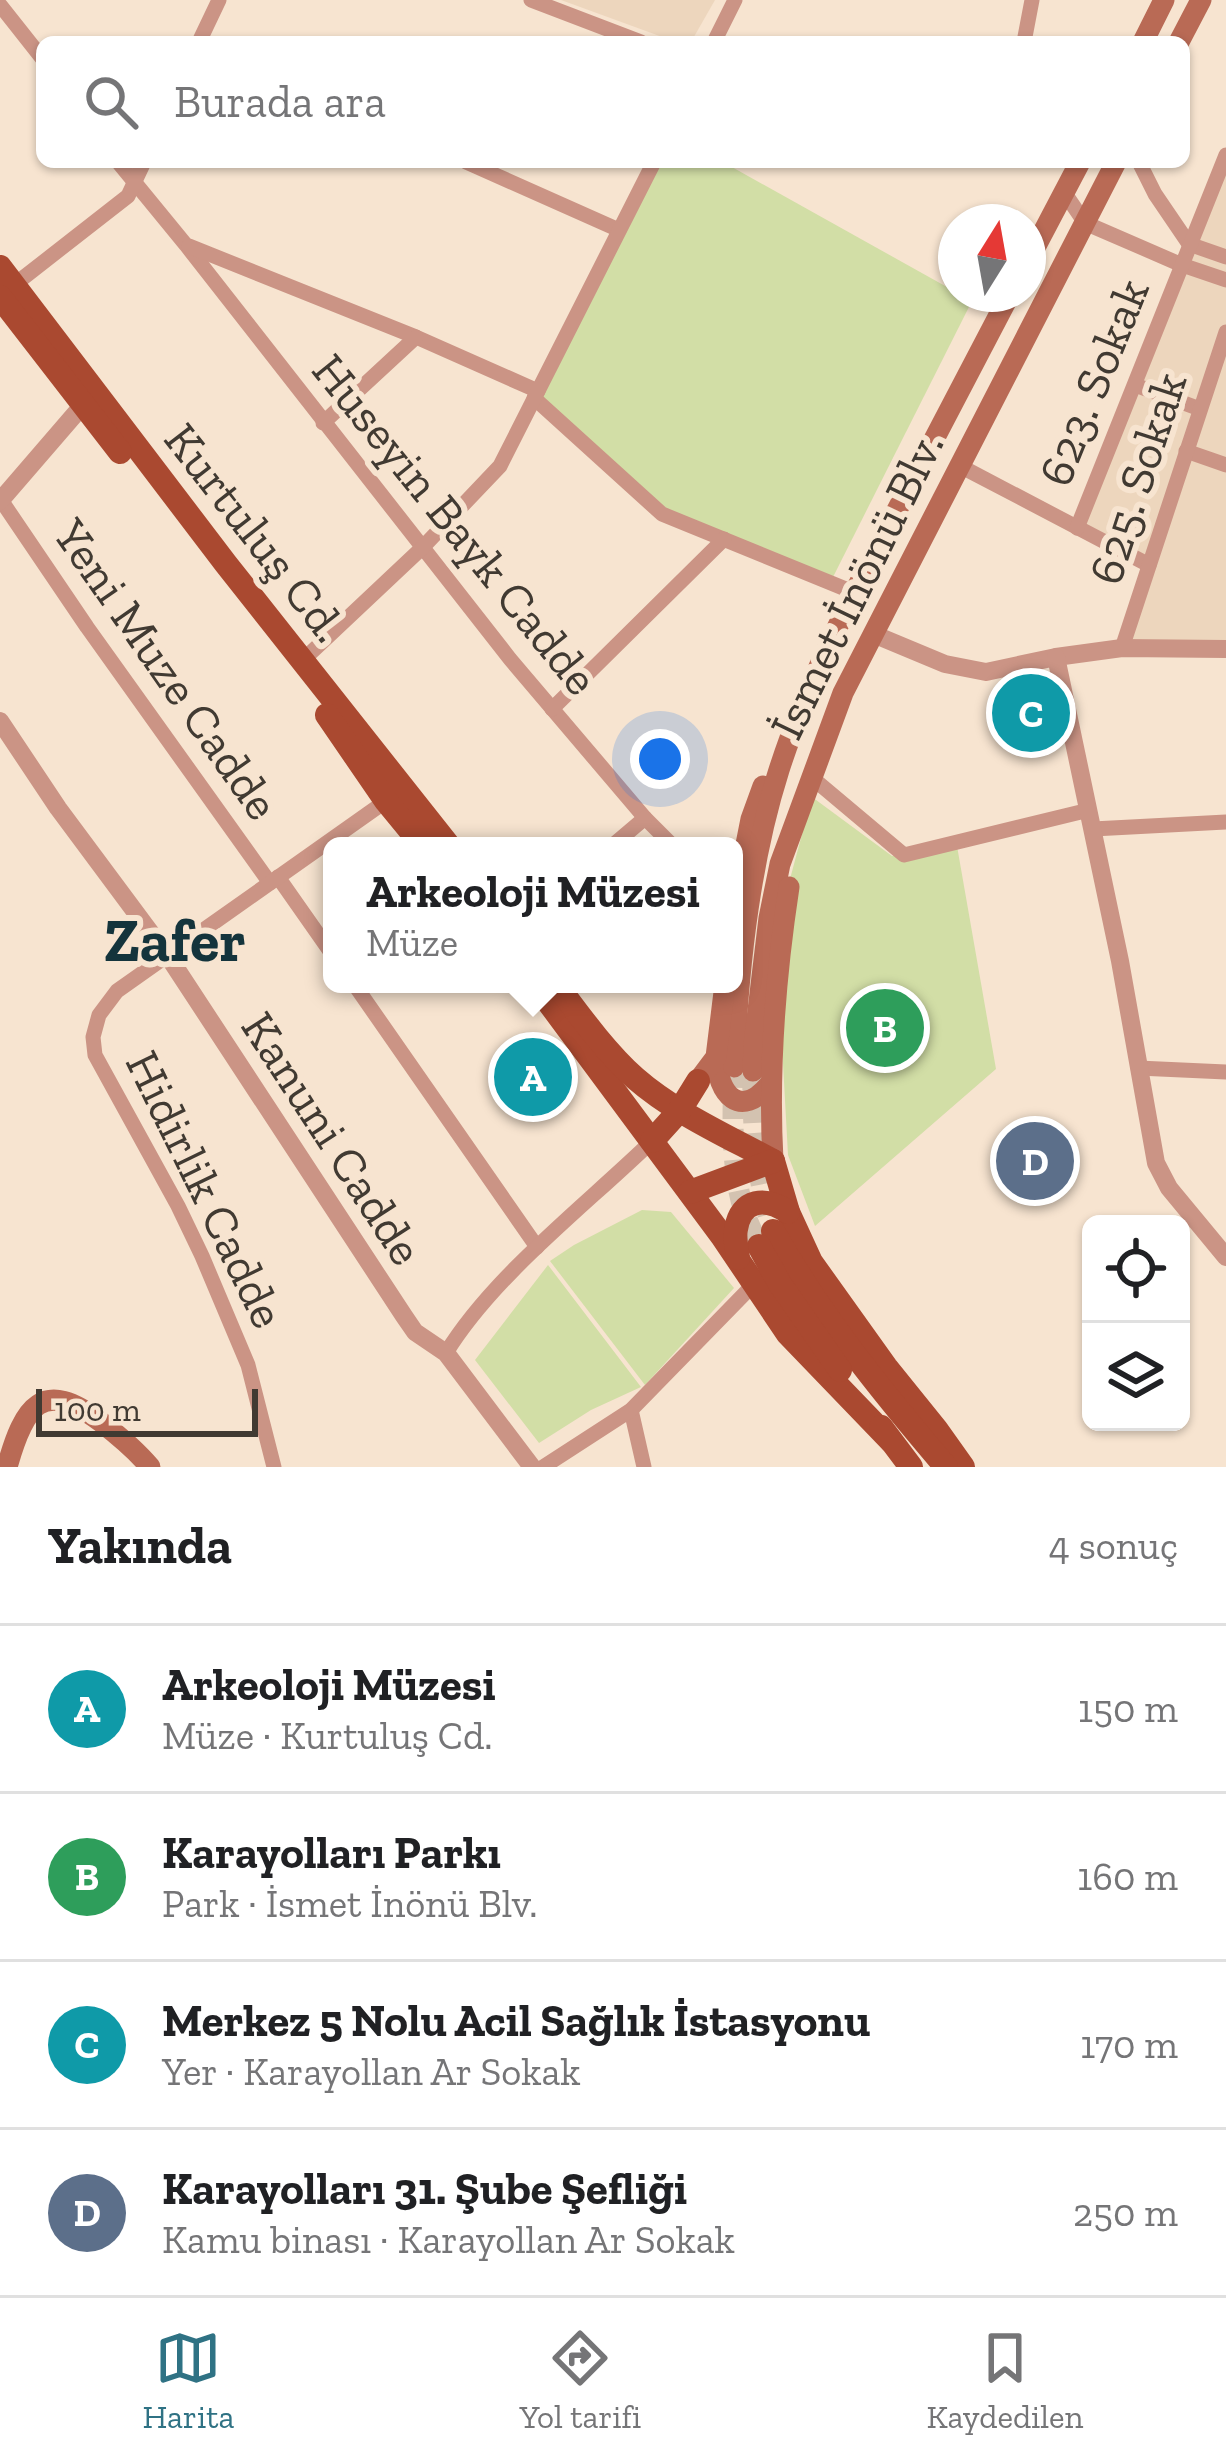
<!DOCTYPE html>
<html lang="tr">
<head>
<meta charset="utf-8">
<style>
	body { margin:0; font-family:"Zilla Slab",serif; background:#f6f6f6; color:#202124 }
	.controls { position:absolute; right:36px; bottom:36px; display:grid; overflow:hidden; border-radius:18px; box-shadow:0 3px 9px #0004 }
	.controls button { width:108px; height:108px; display:grid; place-items:center; padding:0; border:0; border-bottom:3px solid #e0e0e0; background:#fff; color:#202124; font:60px sans-serif }
	.compass { position:absolute; left:938px; top:204px; width:108px; height:108px; border-radius:50%; background:#fff; box-shadow:0 3px 9px #0004; rotate:11deg }
	.scale { position:absolute; left:36px; bottom:30px; width:222px; box-sizing:border-box; padding-left:12px; border:6px solid #413a32; border-top:0; font-size:33px; line-height:42px; white-space:nowrap; color:#413a32; -webkit-text-stroke:9px #f7e4d0; paint-order:stroke }
	.you { position:absolute; left:660px; top:759px; width:42px; height:42px; margin:-30px; border:9px solid #fff; border-radius:50%; background:#1a73e8; box-shadow:0 0 0 18px #1a73e833 }
	.badge { display:grid; place-items:center; width:78px; height:78px; border-radius:50%; background:#2f7284; color:#fff; font-size:39px; font-weight:700 }
	.pin { position:absolute; translate:-50% -50%; border:6px solid #fff; box-shadow:0 3px 12px #0006 }
	.popup { position:absolute; left:323px; top:837px; width:420px; height:156px; box-sizing:border-box; display:grid; place-content:center; border-radius:18px; background:#fff; filter:drop-shadow(0 3px 9px #0005); font-size:39px; white-space:nowrap; color:#757577 }
	.popup b { font-size:45px; color:#202124 }
	.popup::after { content:''; position:absolute; left:50%; top:100%; margin-left:-24px; border:24px solid transparent; border-top-color:#fff }
	.list { margin:0; padding:0; list-style:none }
	h2 { display:flex; justify-content:space-between; align-items:center; height:156px; margin:0; padding:0 48px; font-size:51px }
	h2 small { font-size:39px; font-weight:400; color:#757577 }
	.list li { display:grid; grid-template-columns:78px 1fr auto; gap:36px; align-items:center; box-sizing:border-box; height:168px; padding:0 48px; border-top:3px solid #e0e0e0 }
	.list b { display:block; font-size:45px; white-space:nowrap }
	.list p { margin:0; font-size:39px; white-space:nowrap; color:#757577 }
	.list em { font-size:39px; font-style:normal; color:#757577 }
	.icon { flex:none; width:66px; height:66px; fill:none; stroke:currentColor; stroke-width:2; stroke-linecap:round; stroke-linejoin:round }
	.map { position:relative; flex:none; width:1226px; height:1467px; overflow:hidden }
	.search { position:absolute; background:#fff; box-shadow:0 3px 9px #0004; left:36px; right:36px; top:36px; height:132px; display:flex; align-items:center; gap:30px; box-sizing:border-box; padding:0 42px; border-radius:18px; color:#757577; font-size:45px }
	.sheet { height:828px; background:#fff }
	nav { display:flex; justify-content:space-around; align-items:center; box-sizing:border-box; height:168px; border-top:3px solid #e0e0e0; background:#fff; font-size:33px; color:#757577 }
	nav a { display:grid; justify-items:center; gap:6px }
	nav .on { color:#2f7284 }
	.map>svg:first-child { display:block }
	.built { fill:#edd6bd }
	.green { fill:#d2dea6 }
	.lines { fill:none; stroke-linecap:round; stroke-linejoin:round }
	.secondary-tunnel { stroke:#d3c2b0; stroke-width:21; stroke-dasharray:21 10; stroke-linecap:butt }
	.minor { stroke:#cb9485; stroke-width:15 }
	.tertiary { stroke:#cb9485; stroke-width:18 }
	.secondary { stroke:#b96a55; stroke-width:21 }
	.primary { stroke:#aa4930; stroke-width:24 }
	.labels { text-anchor:middle; stroke-width:12; stroke-linejoin:round; paint-order:stroke }
	.street-label { font-size:48px; fill:#413a32; stroke:#f7e4d0 }
	.district-label { font-size:60px; font-weight:bold; fill:#14343c; stroke:#f7e4d0 }
</style>
</head>
<body>
<div class="map">
<svg width="1226" height="1467" viewBox="0 0 1226 1467">
	<rect width="100%" height="100%" fill="#f7e4d0"/>
	<!-- built -->
	<g class="built">
		<polygon points="561,0 715,0 691,42 676,42"/>
		<polygon points="1226,155 1226,649 1122,648 1149,565 1077,528"/>
	</g>
	<!-- green -->
	<g class="green">
		<polygon points="654,162 723,162 972,301 830,583 662,514 534,398"/>
		<polygon points="812,797 892,856 957,846 996,1069 815,1226 788,1155 782,1045 790,879"/>
		<polygon points="642,1210 671,1212 734,1288 645,1385 550,1261 574,1245"/>
		<polygon points="548,1265 641,1387 591,1410 539,1443 475,1360"/>
	</g>
	<g class="lines">
		<!-- secondary-tunnel -->
		<g class="secondary-tunnel">
			<path d="M734,1067C733,1114 730,1166 744,1211C748,1223 754,1235 759,1246"/>
			<path d="M753,1071C752,1127 756,1177 773,1231"/>
		</g>
		<!-- minor -->
		<g class="minor">
			<polyline points="531,0 641,42"/>
			<polyline points="0,5 42,58"/>
			<polyline points="199,42 219,0"/>
			<polyline points="714,42 735,0"/>
			<polyline points="1024,42 1032,0"/>
			<polyline points="118,162 186,245 510,659 645,818 673,846"/>
			<polyline points="466,162 619,230"/>
			<polyline points="1139,162 1155,194 1189,244 1226,257"/>
			<polyline points="1064,192 1085,223 1182,265 1226,280"/>
			<polyline points="189,246 416,337 538,391"/>
			<polyline points="14,285 128,196 144,162"/>
			<polyline points="1135,385 1200,409"/>
			<polyline points="534,398 662,514 853,592"/>
			<polyline points="323,423 416,337"/>
			<polyline points="1186,451 1226,465"/>
			<polyline points="960,466 1149,565"/>
			<polyline points="1,500 87,627 270,883"/>
			<polyline points="1077,528 1226,155"/>
			<polyline points="1122,648 1226,332"/>
			<polyline points="303,660 423,547 500,466 654,162"/>
			<polyline points="552,709 724,539"/>
			<polyline points="810,776 904,855 1089,810"/>
			<polyline points="1093,829 1226,822"/>
			<polyline points="612,846 645,818"/>
			<polyline points="278,877 332,954"/>
			<polyline points="354,984 537,1247"/>
			<polyline points="1138,1068 1226,1072"/>
			<path d="M446,1353C494,1275 585,1206 652,1141"/>
			<polyline points="631,1410 644,1467"/>
			<polyline points="274,1467 248,1365 202,1256 178,1206 95,1055 93,1037 99,1015 117,991 386,801"/>
			<polyline points="543,1467 631,1410 754,1284"/>
		</g>
		<!-- tertiary -->
		<g class="tertiary">
			<polyline points="0,501 82,406"/>
			<polyline points="873,634 945,664 986,672 1056,657 1122,648 1226,649"/>
			<polyline points="1056,657 1120,961 1156,1163 1169,1188 1226,1257"/>
			<polyline points="0,721 58,808 168,956 404,1316 415,1332 446,1353 532,1467"/>
		</g>
		<!-- secondary -->
		<g class="secondary">
			<polyline points="1143,42 1164,0"/>
			<polyline points="1179,42 1201,0"/>
			<polyline points="1028,261 1080,162"/>
			<polyline points="734,905 751,819 763,786"/>
			<path d="M716,1057C718,1095 740,1120 770,1084"/>
			<path d="M734,1067C738,969 749,864 779,770C808,680 852,596 896,512C934,439 972,367 1010,294"/>
			<polyline points="753,1071 754,1044 769,918 780,864 843,693 1116,162"/>
			<polyline points="698,1081 716,1057 725,984"/>
			<path d="M773,1161C768,1069 775,979 789,887"/>
			<path d="M7,1467C24,1406 42,1377 101,1422C119,1436 136,1450 150,1467"/>
		</g>
		<!-- primary -->
		<g class="primary">
			<polyline points="0,267 226,564 449,846"/>
			<polyline points="0,297 120,452"/>
			<polyline points="327,715 386,801 423,846"/>
			<polyline points="535,984 722,1236 788,1334 891,1441"/>
			<path d="M556,984C580,1016 605,1051 635,1078C675,1113 727,1136 773,1161L788,1212L811,1262L886,1367L936,1429L963,1467"/>
			<polyline points="652,1141 680,1110 698,1081"/>
			<polyline points="690,1192 773,1161"/>
			<path d="M773,1231C821,1317 883,1393 946,1467"/>
			<polyline points="759,1246 780,1284 840,1370"/>
			<path d="M738,1258C737,1249 734,1238 736,1229C741,1198 766,1197 788,1212"/>
			<polyline points="881,1427 911,1467"/>
		</g>
	</g>
	<g class="labels">
		<!-- street labels -->
		<g class="street-label">
			<text transform="translate(1093 382) rotate(-68)" y="17">623. Sokak</text>
			<text transform="translate(1137 478) rotate(-72)" y="17">625. Sokak</text>
			<text transform="translate(456 524) rotate(51)" y="17">Huseyin Bayk Cadde</text>
			<text transform="translate(256 532) rotate(52)" y="17">Kurtuluş Cd.</text>
			<text transform="translate(856 585) rotate(-64)" y="17">İsmet İnönü Blv.</text>
			<text transform="translate(167 669) rotate(55)" y="17">Yeni Muze Cadde</text>
			<text transform="translate(333 1138) rotate(57)" y="17">Kanuni Cadde</text>
			<text transform="translate(206 1189) rotate(64)" y="17">Hidirlik Cadde</text>
		</g>
		<!-- district labels -->
		<g class="district-label">
			<text x="175" y="961">Zafer</text>
		</g>
	</g>
</svg>
<div class="controls">
<button><svg class="icon" aria-label="locate" viewBox="0 0 24 24"><circle cx="12" cy="12" r="6"/><path d="M12 2v4M12 18v4M2 12h4M18 12h4"/></svg></button>
<button><svg class="icon" aria-label="layers" viewBox="0 0 24 24"><path d="M12 4l9 5-9 5-9-5zM3 14l9 5 9-5"/></svg></button>
</div>
<svg class="compass" viewBox="-18 -18 36 36"><path d="M0-13l5 13h-10z" fill="#e53935"/><path d="M0 13l5-13h-10z" fill="#757577"/></svg>
<div class="scale">100 m</div>
<div class="you"></div>
<div class="pin badge" style="left:533px;top:1077px;background:#0f9aa8">A</div>
<div class="popup"><b>Arkeoloji Müzesi</b>Müze</div>
<div class="pin badge" style="left:885px;top:1028px;background:#2e9e5b">B</div>
<div class="pin badge" style="left:1031px;top:713px;background:#0f9aa8">C</div>
<div class="pin badge" style="left:1035px;top:1161px;background:#5c6f8a">D</div>
<div class="search"><svg class="icon" aria-label="search" viewBox="0 0 24 24"><circle cx="10" cy="10" r="6"/><path d="M15 15l6 6"/></svg>Burada ara</div>
</div>
<section class="sheet">
<h2>Yakında<small>4 sonuç</small></h2>
<ul class="list">
<li><span class="badge" style="background:#0f9aa8">A</span><div><b>Arkeoloji Müzesi</b><p>Müze · Kurtuluş Cd.</p></div><em>150 m</em></li>
<li><span class="badge" style="background:#2e9e5b">B</span><div><b>Karayolları Parkı</b><p>Park · İsmet İnönü Blv.</p></div><em>160 m</em></li>
<li><span class="badge" style="background:#0f9aa8">C</span><div><b>Merkez 5 Nolu Acil Sağlık İstasyonu</b><p>Yer · Karayollan Ar Sokak</p></div><em>170 m</em></li>
<li><span class="badge" style="background:#5c6f8a">D</span><div><b>Karayolları 31. Şube Şefliği</b><p>Kamu binası · Karayollan Ar Sokak</p></div><em>250 m</em></li>
</ul>
</section>
<nav>
<a class="on"><svg class="icon" aria-label="map" viewBox="0 0 24 24"><path d="M3 6l6-2 6 2 6-2v14l-6 2-6-2-6 2zM9 4v14M15 6v14"/></svg>Harita</a>
<a><svg class="icon" aria-label="directions" viewBox="0 0 24 24"><path d="M12 3l9 9-9 9-9-9zM9 14v-3h6M13 9l2 2-2 2"/></svg>Yol tarifi</a>
<a><svg class="icon" aria-label="saved" viewBox="0 0 24 24"><path d="M7 4h10v16l-5-4-5 4z"/></svg>Kaydedilen</a>
</nav>
</body>
</html>
